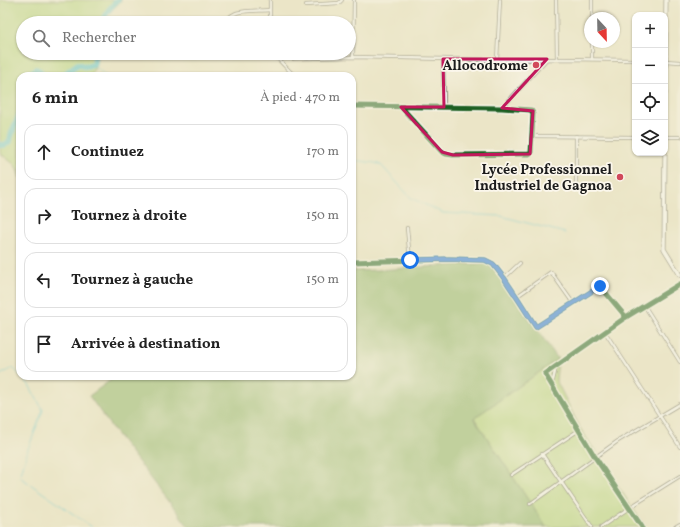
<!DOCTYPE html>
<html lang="fr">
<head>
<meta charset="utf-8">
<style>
	body { margin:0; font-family:Vollkorn,serif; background:#f2f2f2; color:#222 }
	.controls { position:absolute; right:12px; top:12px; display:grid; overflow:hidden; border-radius:8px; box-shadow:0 1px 3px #0004 }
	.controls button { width:36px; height:36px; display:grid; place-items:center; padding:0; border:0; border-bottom:1px solid #e0e0e0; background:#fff; color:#222; font:20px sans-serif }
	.compass { position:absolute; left:584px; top:12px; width:36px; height:36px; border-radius:50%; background:#fff; box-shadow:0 1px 3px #0004; rotate:158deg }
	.stop { position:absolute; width:12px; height:12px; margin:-9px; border:3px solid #1a73e8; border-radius:50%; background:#fff }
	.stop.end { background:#1a73e8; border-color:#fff; box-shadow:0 1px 4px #0008 }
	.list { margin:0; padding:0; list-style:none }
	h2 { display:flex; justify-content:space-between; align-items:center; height:52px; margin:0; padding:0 16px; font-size:17px }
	h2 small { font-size:13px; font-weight:400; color:#767676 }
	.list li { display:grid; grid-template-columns:26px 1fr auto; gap:12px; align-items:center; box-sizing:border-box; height:56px; margin:0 8px 8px; padding:0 8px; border:1px solid #e0e0e0; border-radius:12px }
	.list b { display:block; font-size:15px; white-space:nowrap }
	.list em { font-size:13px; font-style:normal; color:#767676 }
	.icon { flex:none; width:22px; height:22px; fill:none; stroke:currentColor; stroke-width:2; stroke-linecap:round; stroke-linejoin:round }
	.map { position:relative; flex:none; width:680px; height:527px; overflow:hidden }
	.search { position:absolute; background:#fff; box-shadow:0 1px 3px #0004; left:16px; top:16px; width:340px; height:44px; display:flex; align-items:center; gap:10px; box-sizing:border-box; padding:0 14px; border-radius:22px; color:#767676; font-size:15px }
	.panel { position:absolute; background:#fff; box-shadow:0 1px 3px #0004; left:16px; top:72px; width:340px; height:308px; border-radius:12px }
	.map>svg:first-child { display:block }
	.green { fill:#b4d57d; stroke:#68784c }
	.forest { fill:#8fb66c; stroke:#566944 }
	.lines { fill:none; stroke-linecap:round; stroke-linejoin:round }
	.stream { stroke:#59c5d2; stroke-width:1 }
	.river { stroke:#59c5d2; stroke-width:6 }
	.street-casing { stroke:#646258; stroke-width:4 }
	.secondary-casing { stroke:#646258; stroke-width:5 }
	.street { stroke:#fff; stroke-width:2.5 }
	.secondary { stroke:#fff; stroke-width:3.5 }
	.cycleway-casing { stroke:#fbf7ec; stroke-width:8 }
	.cycleway { stroke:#1b5e20; stroke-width:5 }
	.route { stroke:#1a73e8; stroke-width:5 }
	.marked { fill:none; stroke:#c2185b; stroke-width:3; stroke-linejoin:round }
	.poi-dot { fill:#d1495b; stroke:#fbf7ec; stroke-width:1.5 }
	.labels { text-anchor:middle; stroke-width:3.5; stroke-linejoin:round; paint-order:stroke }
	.poi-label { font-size:14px; font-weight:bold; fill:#1c1c1c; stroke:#fbf7ec; text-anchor:end }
</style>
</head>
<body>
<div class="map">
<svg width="680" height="527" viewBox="0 0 680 527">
	<rect width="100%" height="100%" fill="#fbf7ec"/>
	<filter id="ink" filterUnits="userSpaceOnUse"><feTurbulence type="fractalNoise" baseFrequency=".025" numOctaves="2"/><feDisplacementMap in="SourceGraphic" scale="8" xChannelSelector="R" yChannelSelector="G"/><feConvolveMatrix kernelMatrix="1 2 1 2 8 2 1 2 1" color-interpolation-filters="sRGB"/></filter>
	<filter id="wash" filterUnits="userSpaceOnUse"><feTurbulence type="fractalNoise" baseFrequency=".012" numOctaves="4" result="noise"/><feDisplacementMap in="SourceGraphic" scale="16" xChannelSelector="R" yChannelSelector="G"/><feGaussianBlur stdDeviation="0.9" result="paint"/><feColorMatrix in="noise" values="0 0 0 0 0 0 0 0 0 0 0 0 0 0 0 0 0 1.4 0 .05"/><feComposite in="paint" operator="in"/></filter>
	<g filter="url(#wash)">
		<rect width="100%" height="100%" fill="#ebe5c7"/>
		<!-- green -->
		<g class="green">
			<path d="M0,0H122C115,8 107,12 105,23H23V53H97C97,62 95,68 91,76H20V178L15,165L0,153Z"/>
			<polygon points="558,359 556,380 580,428 645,527 546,527 474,418"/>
		</g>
		<!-- forest -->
		<polygon class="forest" points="487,263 494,269 558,359 474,418 546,527 189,527 112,428 89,396 116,376 352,376 352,271 377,270"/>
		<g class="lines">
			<!-- stream -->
			<g class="stream">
				<polyline points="93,65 106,76"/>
				<polyline points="352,160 375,163 381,165 411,198 443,213 501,216 565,233"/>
				<polyline points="0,375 13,368 20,375"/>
				<polyline points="21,376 29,385 43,410 28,449 20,477 92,527"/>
			</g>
			<!-- river -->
			<g class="river">
				<path d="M102,23C105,13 111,7 118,0"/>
				<polyline points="33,76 32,72 36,69 40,71 43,76"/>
				<polyline points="62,76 78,64 86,67 93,65 95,62 94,53"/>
				<path d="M0,145H5L10,141C11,130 18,122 20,111"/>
			</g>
		</g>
	</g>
	<g filter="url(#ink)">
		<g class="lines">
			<!-- street casing -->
			<g class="street-casing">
				<g id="street">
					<polyline points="556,0 557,59"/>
					<polyline points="592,0 592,18"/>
					<polyline points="306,5 339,3 342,0"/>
					<path d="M225,23C227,19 230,16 234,14C241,10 260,11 269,10"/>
					<polyline points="270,23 270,0"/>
					<polyline points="592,42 592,59"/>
					<path d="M273,53C279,61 287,68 295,76"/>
					<polyline points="353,57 354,0"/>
					<polyline points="277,59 353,57 497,60 562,59 635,60"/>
					<polyline points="443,59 444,107"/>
					<polyline points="497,60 500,0"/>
					<polyline points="665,61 680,62"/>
					<polyline points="352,106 502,108 531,110 533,113 531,153 529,154 453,155 446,154 442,152 401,107"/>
					<polyline points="502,108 547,59"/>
					<polyline points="533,136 635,137"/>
					<polyline points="665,137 680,137"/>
					<polyline points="576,183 576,136"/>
					<polyline points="407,228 410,260"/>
					<polyline points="352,262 449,259 485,260 493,264 504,278 518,299 536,327 600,286 626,317"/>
					<polyline points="504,278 520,263"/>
					<polyline points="516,297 551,272 573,303"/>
					<polyline points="644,305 680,362"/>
					<polyline points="605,332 680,447"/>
					<polyline points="552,385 556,367"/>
					<polyline points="542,454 592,527"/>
					<polyline points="511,475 579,430"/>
					<polyline points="530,504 618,441 680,404"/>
					<polyline points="601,527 629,508 680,476"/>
					<polyline points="642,527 595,457 545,374 626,317 680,284"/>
					<polyline points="675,527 680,524"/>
				</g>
			</g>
			<!-- secondary casing -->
			<g class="secondary-casing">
				<g id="secondary">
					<polyline points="665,94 666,0"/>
					<polyline points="665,153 664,249 680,275"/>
				</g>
			</g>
			<!-- street -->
			<use href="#street" class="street"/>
			<!-- secondary -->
			<use href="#secondary" class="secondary"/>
			<!-- cycleway casing -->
			<g class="cycleway-casing">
				<g id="cycleway">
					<polyline points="352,106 502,108 531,110 533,113 531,153 529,154 453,155 446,154 442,152 401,107"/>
					<polyline points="352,262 449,259 485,260 493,264 504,278 518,299 536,327 600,286 626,317"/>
					<polyline points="642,527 595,457 545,374 626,317 680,284"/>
				</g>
			</g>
			<!-- cycleway -->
			<use href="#cycleway" class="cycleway"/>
		</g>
	</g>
	<g class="lines" filter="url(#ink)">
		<!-- route -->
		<polyline class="route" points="410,260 449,259 485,260 493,264 504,278 518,299 536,327 600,286"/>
	</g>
	<!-- marked area -->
	<path d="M0 0H680V527H0ZM443,59H547L502,108L533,111L530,154L453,155L442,152L401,107H444Z" fill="#ebe5c7" fill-opacity=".55" fill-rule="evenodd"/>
	<path class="marked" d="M443,59H547L502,108L533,111L530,154L453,155L442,152L401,107H444Z"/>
	<!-- markers -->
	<g class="poi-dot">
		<circle cx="536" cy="65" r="4"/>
		<circle cx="620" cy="177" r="4"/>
	</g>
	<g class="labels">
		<!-- poi labels -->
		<g class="poi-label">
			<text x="528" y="70">Allocodrome</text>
			<text x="612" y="174">Lycée Professionnel<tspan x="612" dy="16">Industriel de Gagnoa</tspan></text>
		</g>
	</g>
</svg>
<div class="controls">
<button>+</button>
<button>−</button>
<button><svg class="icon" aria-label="locate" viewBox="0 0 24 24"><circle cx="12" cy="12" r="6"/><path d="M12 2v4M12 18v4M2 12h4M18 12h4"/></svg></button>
<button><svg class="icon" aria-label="layers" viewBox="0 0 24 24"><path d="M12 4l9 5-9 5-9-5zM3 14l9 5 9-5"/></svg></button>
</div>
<svg class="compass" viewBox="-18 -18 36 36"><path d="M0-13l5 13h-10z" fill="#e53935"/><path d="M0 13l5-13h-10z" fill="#767676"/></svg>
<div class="stop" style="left:410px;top:260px"></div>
<div class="stop end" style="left:600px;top:286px"></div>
<div class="search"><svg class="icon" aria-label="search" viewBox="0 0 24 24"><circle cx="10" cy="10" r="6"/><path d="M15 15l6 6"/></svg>Rechercher</div>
<section class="panel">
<h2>6 min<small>À pied · 470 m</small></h2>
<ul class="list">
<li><svg class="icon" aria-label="ahead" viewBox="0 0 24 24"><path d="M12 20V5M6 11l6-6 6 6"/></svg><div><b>Continuez</b></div><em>170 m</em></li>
<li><svg class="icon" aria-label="right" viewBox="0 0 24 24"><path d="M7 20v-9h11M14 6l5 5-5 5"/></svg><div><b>Tournez à droite</b></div><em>150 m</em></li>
<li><svg class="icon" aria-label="left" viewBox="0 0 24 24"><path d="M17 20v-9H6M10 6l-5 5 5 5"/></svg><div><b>Tournez à gauche</b></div><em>150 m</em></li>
<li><svg class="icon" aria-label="arrive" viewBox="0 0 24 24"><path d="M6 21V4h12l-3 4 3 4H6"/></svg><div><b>Arrivée à destination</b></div></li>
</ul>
</section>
</div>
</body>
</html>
